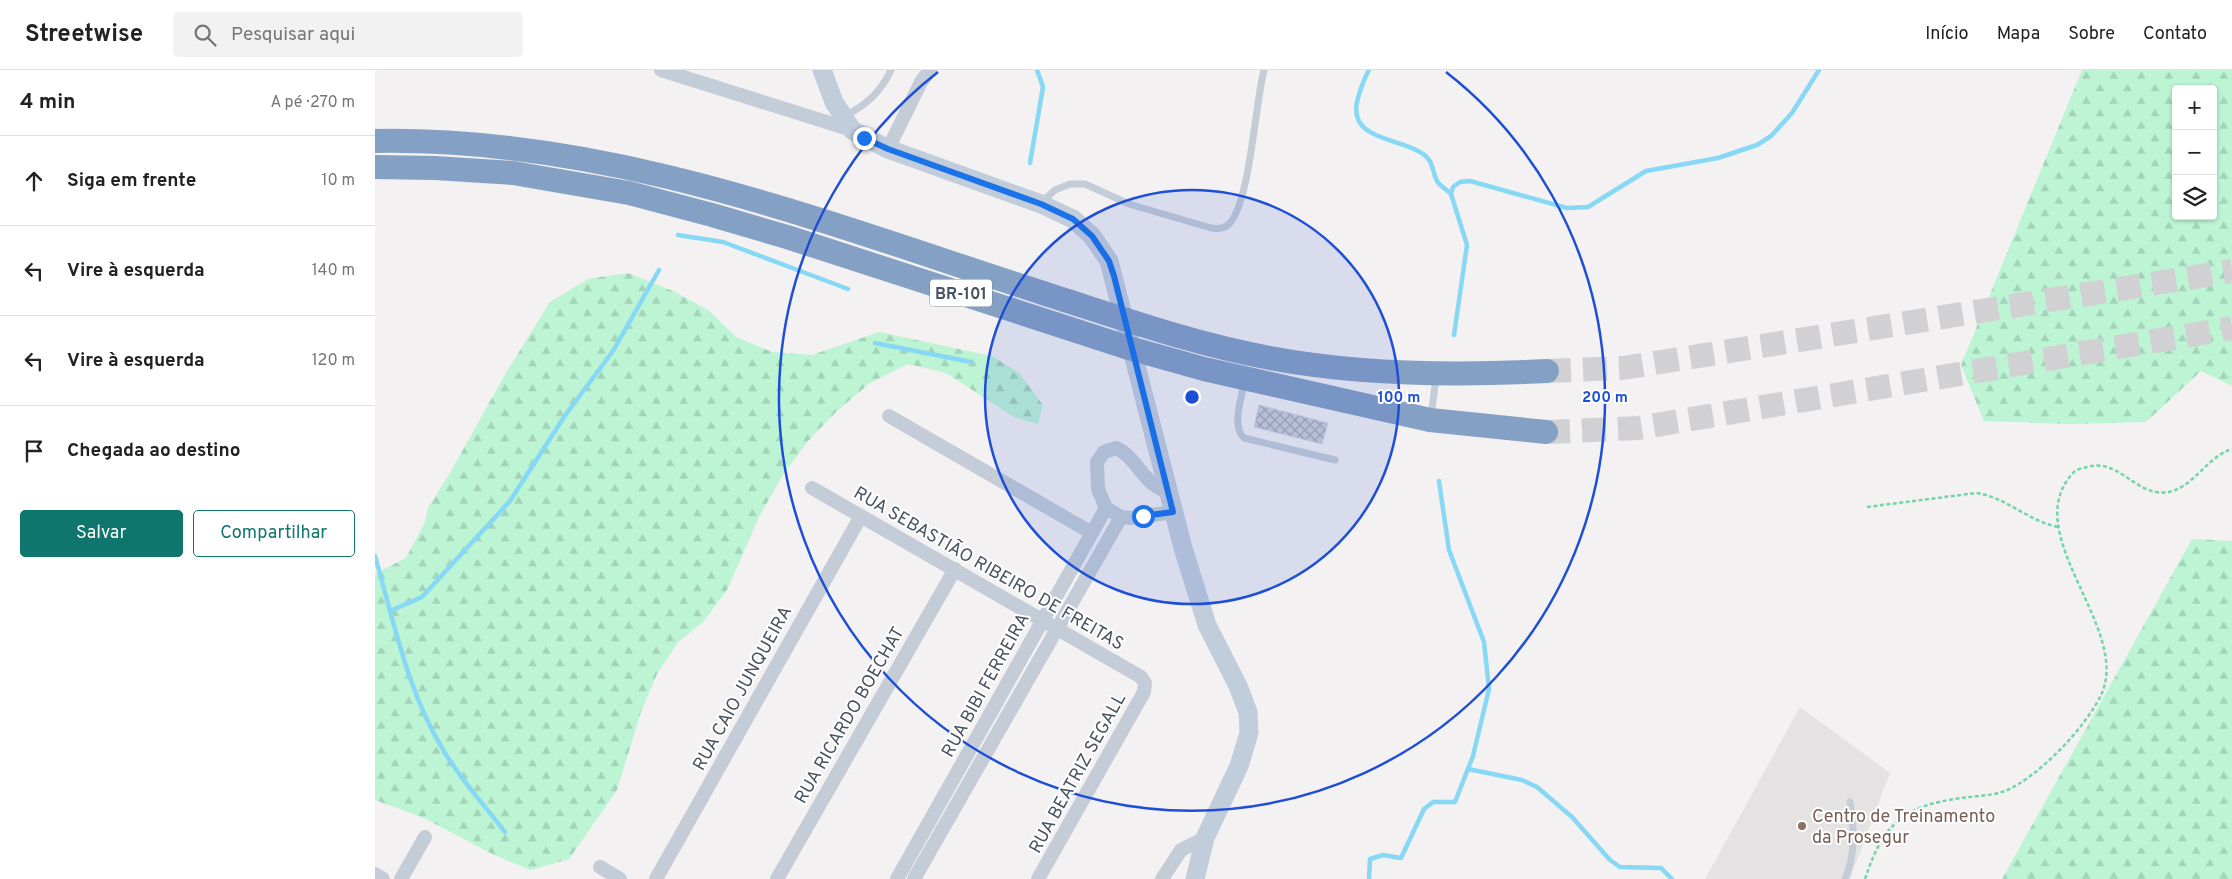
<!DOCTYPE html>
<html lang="pt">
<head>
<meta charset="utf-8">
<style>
	body { margin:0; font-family:Overpass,sans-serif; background:#f2f2f2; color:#222 }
	.controls { position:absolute; right:15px; top:15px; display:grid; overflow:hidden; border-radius:5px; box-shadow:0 1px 4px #0004 }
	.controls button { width:45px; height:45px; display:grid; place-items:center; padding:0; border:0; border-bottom:1px solid #e0e0e0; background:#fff; color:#222; font:25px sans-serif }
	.stop { position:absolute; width:15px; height:15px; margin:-11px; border:4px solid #1a73e8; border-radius:50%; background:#fff }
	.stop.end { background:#1a73e8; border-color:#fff; box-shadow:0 1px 5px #0008 }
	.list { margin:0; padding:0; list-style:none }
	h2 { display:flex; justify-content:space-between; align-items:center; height:65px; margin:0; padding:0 20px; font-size:21px }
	h2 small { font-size:16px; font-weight:400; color:#767676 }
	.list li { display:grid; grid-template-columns:32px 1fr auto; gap:15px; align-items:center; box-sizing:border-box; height:90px; padding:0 20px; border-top:1px solid #e0e0e0 }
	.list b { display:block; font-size:19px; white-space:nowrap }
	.list em { font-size:16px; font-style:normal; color:#767676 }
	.actions { display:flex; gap:10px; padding:15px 20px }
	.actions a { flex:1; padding:11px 0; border:1px solid #0f766e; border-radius:5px; text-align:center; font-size:18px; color:#0f766e }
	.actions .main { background:#0f766e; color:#fff }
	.icon { flex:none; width:28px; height:28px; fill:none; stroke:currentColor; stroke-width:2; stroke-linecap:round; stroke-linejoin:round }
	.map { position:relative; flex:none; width:1857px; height:809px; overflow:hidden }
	header { display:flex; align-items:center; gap:30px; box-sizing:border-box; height:70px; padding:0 25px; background:#fff; border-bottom:1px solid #e0e0e0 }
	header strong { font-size:24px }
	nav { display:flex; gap:28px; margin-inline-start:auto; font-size:18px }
	.search { width:350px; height:45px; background:#f2f2f2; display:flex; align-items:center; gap:12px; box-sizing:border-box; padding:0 18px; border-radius:5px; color:#767676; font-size:19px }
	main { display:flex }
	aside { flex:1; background:#fff }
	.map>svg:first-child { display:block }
	.education { fill:#e4e2e3 }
	.forest { fill:url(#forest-firs); fill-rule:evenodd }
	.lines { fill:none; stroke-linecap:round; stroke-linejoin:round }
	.stream { stroke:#86d8f4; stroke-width:4.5 }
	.building { fill:url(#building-cross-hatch); stroke:#d4d6dd }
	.highway-tunnel { stroke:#d1d1d4; stroke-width:24; stroke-dasharray:24 12; stroke-linecap:butt }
	.path { stroke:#71d5a9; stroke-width:2.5; stroke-dasharray:4 2.5; stroke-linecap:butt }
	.lane { stroke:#c3ccd7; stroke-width:7 }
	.street { stroke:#c3ccd7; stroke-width:14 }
	.secondary { stroke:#c2cddb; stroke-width:19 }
	.highway { stroke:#84a0c4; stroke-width:24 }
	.route { stroke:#1a73e8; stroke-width:6 }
	.ring { fill:none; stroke:#1d4ed8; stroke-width:2.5 }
	.education-dot { fill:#8d6e63; stroke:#fff; stroke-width:2 }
	.labels { text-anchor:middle; stroke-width:4; stroke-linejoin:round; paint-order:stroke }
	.shield { fill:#fff; stroke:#7e8790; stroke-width:1 }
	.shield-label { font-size:16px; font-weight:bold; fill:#475360 }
	.street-label { font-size:18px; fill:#475360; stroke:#fff }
	.education-label { font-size:18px; fill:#785e54; stroke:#fff; text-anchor:start }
	.centre { fill:#1d4ed8; stroke:#fff; stroke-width:2.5 }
	.ring-label { font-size:15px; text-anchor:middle; font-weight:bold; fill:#1d4ed8; stroke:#fff; stroke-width:4; stroke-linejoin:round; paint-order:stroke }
</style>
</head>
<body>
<header>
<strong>Streetwise</strong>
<div class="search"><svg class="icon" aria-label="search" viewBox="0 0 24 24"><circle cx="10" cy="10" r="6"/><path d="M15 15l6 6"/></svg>Pesquisar aqui</div>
<nav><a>Início</a><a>Mapa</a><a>Sobre</a><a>Contato</a></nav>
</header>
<main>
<aside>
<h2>4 min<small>A pé · 270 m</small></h2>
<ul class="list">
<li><svg class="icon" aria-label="ahead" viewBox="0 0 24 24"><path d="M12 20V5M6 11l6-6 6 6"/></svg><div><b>Siga em frente</b></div><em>10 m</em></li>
<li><svg class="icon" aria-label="left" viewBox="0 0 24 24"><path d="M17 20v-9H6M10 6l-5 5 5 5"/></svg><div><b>Vire à esquerda</b></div><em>140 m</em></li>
<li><svg class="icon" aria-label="left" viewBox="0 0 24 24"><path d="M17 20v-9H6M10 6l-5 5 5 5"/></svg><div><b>Vire à esquerda</b></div><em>120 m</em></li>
<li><svg class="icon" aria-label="arrive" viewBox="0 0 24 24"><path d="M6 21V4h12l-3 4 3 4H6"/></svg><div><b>Chegada ao destino</b></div></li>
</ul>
<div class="actions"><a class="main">Salvar</a><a>Compartilhar</a></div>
</aside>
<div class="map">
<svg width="1857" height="809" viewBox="0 0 1857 809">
	<defs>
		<pattern id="forest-firs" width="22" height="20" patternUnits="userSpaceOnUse" patternTransform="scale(1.25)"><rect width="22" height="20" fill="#bcf4d4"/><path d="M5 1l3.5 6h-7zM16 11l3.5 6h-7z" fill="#a3d3b9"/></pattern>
		<pattern id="building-cross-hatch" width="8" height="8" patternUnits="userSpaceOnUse" patternTransform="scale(1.25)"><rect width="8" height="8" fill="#cccfd7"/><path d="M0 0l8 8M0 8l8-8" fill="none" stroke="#a7abb2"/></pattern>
	</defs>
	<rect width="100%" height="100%" fill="#f3f1f1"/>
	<!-- education -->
	<polygon class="education" points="1425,637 1515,703 1475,809 1330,809"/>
	<!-- forest -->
	<g class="forest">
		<path d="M1707,0H1857V316L1826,301L1771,352L1697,354L1609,351L1586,295ZM1801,19H1838V146H1801Z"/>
		<polygon points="253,203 298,221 333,240 361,267 397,282 437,285 504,262 617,286 644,303 668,335 663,354 639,347 571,303 533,294 495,313 462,341 433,371 409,403 384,447 352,520 328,552 303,572 282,604 266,642 242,720 194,789 156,800 119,785 49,748 0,730 0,504 31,488 50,452 53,438 75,403 132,301 175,232 213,209"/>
		<polygon points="1817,469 1857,471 1857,809 1627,809"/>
	</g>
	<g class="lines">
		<!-- stream -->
		<g class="stream">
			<path d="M994,0C988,11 985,20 982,32C974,71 1027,68 1048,84C1058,90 1057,101 1062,111C1065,116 1072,120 1076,124"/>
			<polyline points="655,93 668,17 662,0"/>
			<polyline points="303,165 348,172 473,219"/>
			<polyline points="1079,265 1092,175 1076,124 1078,117 1085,112 1095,111 1192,138 1213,137 1271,101 1343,88 1382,75 1396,66 1417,43 1444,0"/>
			<polyline points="500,273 596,292"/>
			<path d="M0,486C19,552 33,624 70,683C87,711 110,736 130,762"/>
			<polyline points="15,541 47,527 135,431 189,347 238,281 284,200"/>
			<polyline points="1093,699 1147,710 1162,717 1197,747 1235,790 1245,797 1286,798 1297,809"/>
			<polyline points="994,809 995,789 1008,785 1026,788 1049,739 1058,732 1080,732 1098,686 1114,619 1109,572 1074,480 1064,411"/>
		</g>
	</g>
	<!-- building -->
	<polygon class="building" points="884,335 953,353 947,374 879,357"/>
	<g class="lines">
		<!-- highway-tunnel -->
		<g class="highway-tunnel">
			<polyline points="1172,301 1248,298 1857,201"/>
			<polyline points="1171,362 1263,358 1857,258"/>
		</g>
		<!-- path -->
		<g class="path">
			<path d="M1492,437L1601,423C1631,427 1653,451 1683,457"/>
			<path d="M1490,809C1508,754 1528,736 1586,728C1600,726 1616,726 1630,721C1664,707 1712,656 1727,623C1755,556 1641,462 1699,402C1702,399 1708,398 1712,397C1741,389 1755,417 1781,422C1814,428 1828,388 1857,379"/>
		</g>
		<!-- lane -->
		<g class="lane">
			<path d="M469,46C491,36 506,22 516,0"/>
			<path d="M666,133L680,120L695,114H710L754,134L836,158C842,159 849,159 854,154C875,133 880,34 889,0"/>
			<path d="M869,312C867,328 856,356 869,368L960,390"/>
			<polyline points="1056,347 1061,308"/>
			<path d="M1470,809C1481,783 1479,760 1475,732"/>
		</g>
		<!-- street -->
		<g class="street">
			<polyline points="286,0 477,60"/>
			<polyline points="513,79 546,12 555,0"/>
			<polyline points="514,346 717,463"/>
			<polyline points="437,418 766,607 770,613 769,622 663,809"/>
			<path d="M792,421C769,416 762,387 741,378L729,382L722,392L723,419L731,438L746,447L756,448L798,442"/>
			<polyline points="225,797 245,809"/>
			<polyline points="0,804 8,809"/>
			<polyline points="26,809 50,767"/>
			<polyline points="281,809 486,446"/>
			<polyline points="402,809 580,499"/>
			<polyline points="522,809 731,438"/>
			<polyline points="539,809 746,447"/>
			<polyline points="787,809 806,780 830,768"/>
		</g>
		<!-- secondary -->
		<polyline class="secondary" points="447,0 459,32 477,60 513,79 666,134 698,149 717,166 734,191 808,478 832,555 863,616 873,642 874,663 864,696 830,768 820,809"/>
		<!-- highway -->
		<g class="highway">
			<path d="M0,71C235,67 448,152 668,223C743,247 818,274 895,288C986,305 1079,306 1172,301"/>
			<polyline points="0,97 60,98 138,103 254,123 337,145 412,167 754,278 829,299 1055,350 1171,362"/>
		</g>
	</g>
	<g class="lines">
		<!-- route -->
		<polyline class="route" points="489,68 513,79 666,134 698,149 717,166 734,191 739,206 798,442 768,446"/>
	</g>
	<!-- distance rings -->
	<circle cx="817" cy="327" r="207" fill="#1d4ed8" fill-opacity=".12"/>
	<g class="ring">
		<circle cx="817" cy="327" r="207"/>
		<path d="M1071 2A413 413 0 1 1 563 2"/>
	</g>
	<!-- markers -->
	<circle class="education-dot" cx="1427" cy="756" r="5"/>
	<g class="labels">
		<!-- shield labels -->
		<rect class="shield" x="555" y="209.5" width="62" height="27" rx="4"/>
		<g class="shield-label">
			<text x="586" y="229">BR-101</text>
		</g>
		<!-- street labels -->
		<g class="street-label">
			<text transform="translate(614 498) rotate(30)" y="6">RUA SEBASTIÃO RIBEIRO DE FREITAS</text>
			<text transform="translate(610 615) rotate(-61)" y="6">RUA BIBI FERREIRA</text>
			<text transform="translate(367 618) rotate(-61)" y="6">RUA CAIO JUNQUEIRA</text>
			<text transform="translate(474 645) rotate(-60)" y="6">RUA RICARDO BOECHAT</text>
			<text transform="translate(702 703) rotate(-61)" y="6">RUA BEATRIZ SEGALL</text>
		</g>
		<!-- education labels -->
		<g class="education-label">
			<text x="1437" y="752">Centro de Treinamento<tspan x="1437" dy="21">da Prosegur</tspan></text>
		</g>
	</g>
	<circle cx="817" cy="327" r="8" class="centre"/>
	<g class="ring-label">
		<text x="1024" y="332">100 m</text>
		<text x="1230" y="332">200 m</text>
	</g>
</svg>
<div class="controls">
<button>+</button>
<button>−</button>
<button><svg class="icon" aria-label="layers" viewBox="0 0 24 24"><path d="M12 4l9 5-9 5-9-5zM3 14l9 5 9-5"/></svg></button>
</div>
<div class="stop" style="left:768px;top:446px"></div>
<div class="stop end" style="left:489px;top:68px"></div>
</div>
</main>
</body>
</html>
